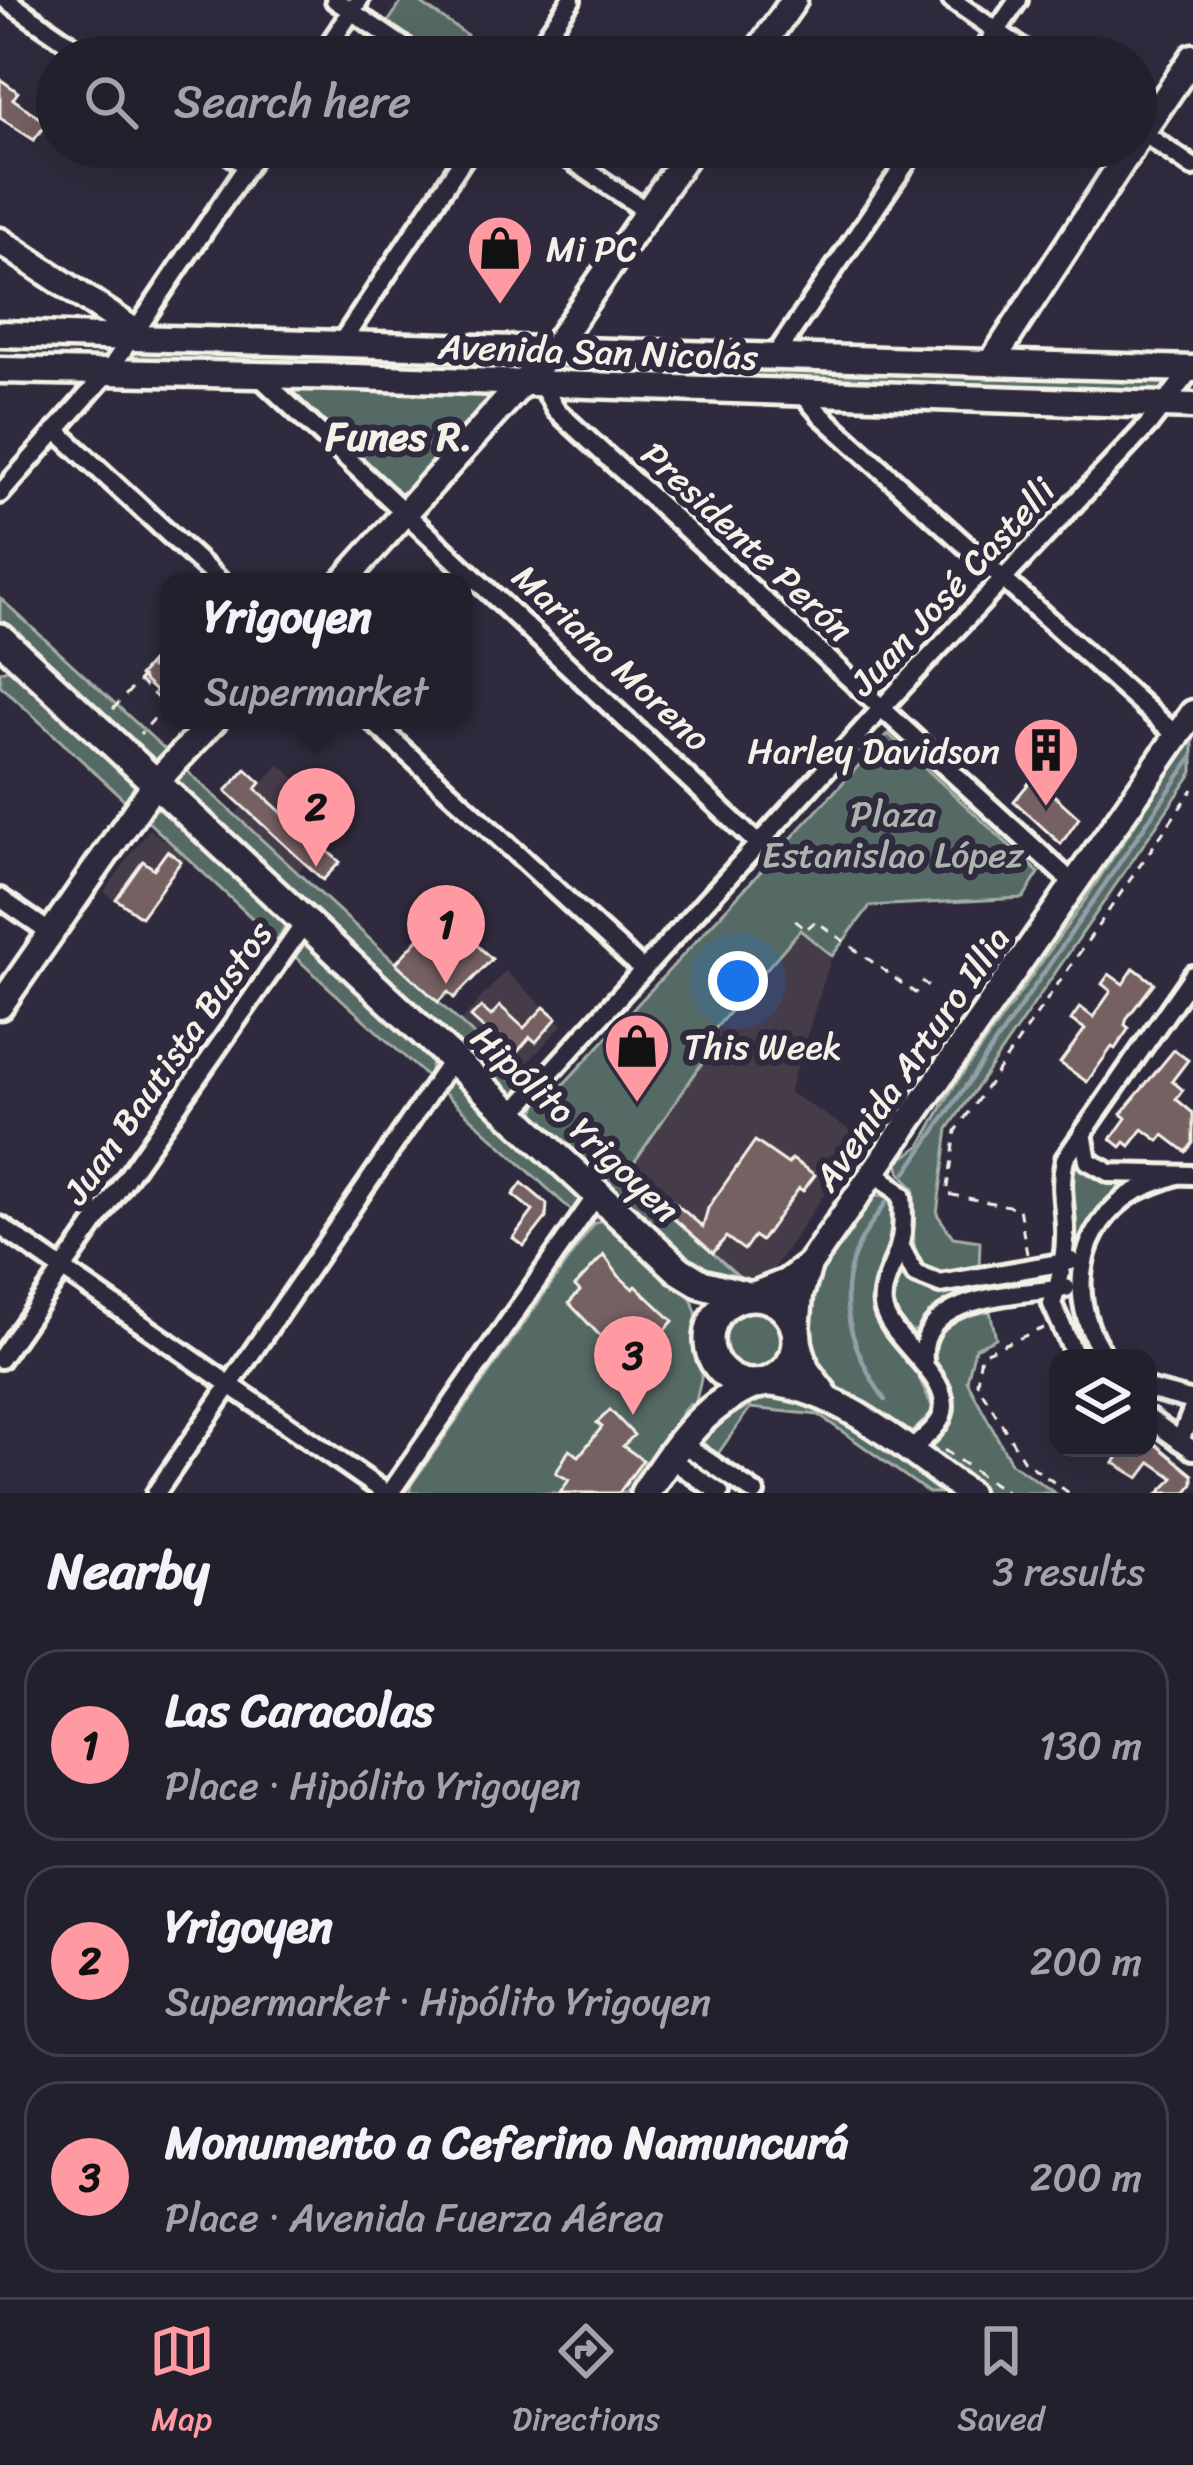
<!DOCTYPE html>
<html lang="en">
<head>
<meta charset="utf-8">
<style>
	body { margin:0; font-family:Sriracha,sans-serif; background:#2b2836; color:#f1f3f6 }
	.controls { position:absolute; right:36px; bottom:36px; display:grid; overflow:hidden; border-radius:24px; box-shadow:0 12px 48px #0002 }
	.controls button { width:108px; height:108px; display:grid; place-items:center; padding:0; border:0; border-bottom:3px solid #403e4a; background:#23202e; color:#f1f3f6; font:60px sans-serif }
	.you { position:absolute; left:738px; top:981px; width:42px; height:42px; margin:-30px; border:9px solid #fff; border-radius:50%; background:#1a73e8; box-shadow:0 0 0 18px #1a73e833 }
	.badge { display:grid; place-items:center; width:78px; height:78px; border-radius:50%; background:#ff9aa2; color:#111; font-size:39px; font-weight:700 }
	.pin { position:absolute; translate:-50% -99px; filter:drop-shadow(0 3px 6px #0008) }
	.pin::after { content:''; position:absolute; top:63px; width:42px; height:36px; background:inherit; clip-path:polygon(0 0,100% 0,50% 100%) }
	.popup { position:absolute; left:160px; top:573px; width:312px; height:156px; box-sizing:border-box; display:grid; place-content:center; border-radius:24px; background:#23202e; filter:drop-shadow(0 3px 9px #0005); font-size:39px; white-space:nowrap; color:#a3a3aa }
	.popup b { font-size:45px; color:#f1f3f6 }
	.popup::after { content:''; position:absolute; left:50%; top:100%; margin-left:-24px; border:24px solid transparent; border-top-color:#23202e }
	.list { margin:0; padding:0; list-style:none }
	h2 { display:flex; justify-content:space-between; align-items:center; height:156px; margin:0; padding:0 48px; font-size:51px }
	h2 small { font-size:39px; font-weight:400; color:#a3a3aa }
	.list li { display:grid; grid-template-columns:78px 1fr auto; gap:36px; align-items:center; box-sizing:border-box; height:192px; margin:0 24px 24px; padding:0 24px; border:3px solid #403e4a; border-radius:36px }
	.list b { display:block; font-size:45px; white-space:nowrap }
	.list p { margin:0; font-size:39px; white-space:nowrap; color:#a3a3aa }
	.list em { font-size:39px; font-style:normal; color:#a3a3aa }
	.icon { flex:none; width:66px; height:66px; fill:none; stroke:currentColor; stroke-width:2; stroke-linecap:round; stroke-linejoin:round }
	.map { position:relative; flex:none; width:1193px; height:1493px; overflow:hidden }
	.search { position:absolute; background:#23202e; box-shadow:0 12px 48px #0002; left:36px; right:36px; top:36px; height:132px; display:flex; align-items:center; gap:30px; box-sizing:border-box; padding:0 42px; border-radius:66px; color:#a3a3aa; font-size:45px }
	.sheet { height:804px; background:#23202e }
	nav { display:flex; justify-content:space-around; align-items:center; box-sizing:border-box; height:168px; border-top:3px solid #403e4a; background:#23202e; font-size:33px; color:#a3a3aa }
	nav a { display:grid; justify-items:center; gap:6px }
	nav .on { color:#ff9aa2 }
	.map>svg:first-child { display:block }
	.built { fill:#443a48 }
	.green { fill:#546a65; stroke:#a4aea6; stroke-width:3 }
	.lines { fill:none; stroke-linecap:round; stroke-linejoin:round }
	.stream { stroke:#939ea8; stroke-width:4.5 }
	.building { fill:#756162; stroke:#f4f1e8; stroke-width:3 }
	.street-casing { stroke:#f4f1e8; stroke-width:26 }
	.secondary-casing { stroke:#f4f1e8; stroke-width:33 }
	.primary-casing { stroke:#f4f1e8; stroke-width:36 }
	.path { stroke:#f4f1e8; stroke-width:3; stroke-dasharray:9 9; stroke-linecap:butt }
	.street { stroke:#2f2a3d; stroke-width:16 }
	.secondary { stroke:#2f2a3d; stroke-width:24 }
	.primary { stroke:#2f2a3d; stroke-width:27 }
	.labels { text-anchor:middle; stroke-width:12; stroke-linejoin:round; paint-order:stroke }
	.poi-label { font-size:36px; fill:#f4f1e8; stroke:#2f2a3d; text-anchor:start }
	.street-label { font-size:36px; fill:#f4f1e8; stroke:#2f2a3d }
	.park-label { font-size:36px; fill:#acb4ad; stroke:#2f2a3d }
	.neighbourhood-label { font-size:39px; font-weight:bold; fill:#f4f1e8; stroke:#2f2a3d }
</style>
</head>
<body>
<div class="map">
<svg width="1193" height="1493" viewBox="0 0 1193 1493">
	<rect width="100%" height="100%" fill="#2f2a3d"/>
	<filter id="ink" filterUnits="userSpaceOnUse"><feTurbulence type="fractalNoise" baseFrequency=".00833" numOctaves="2"/><feDisplacementMap in="SourceGraphic" scale="24" xChannelSelector="R" yChannelSelector="G"/><feConvolveMatrix kernelMatrix="1 2 1 2 8 2 1 2 1" color-interpolation-filters="sRGB"/></filter>
	<g filter="url(#ink)">
		<!-- built -->
		<g class="built">
			<polygon points="280,764 322,803 301,826 322,846 298,872 234,815"/>
			<polygon points="149,829 187,857 141,920 104,892"/>
			<polygon points="800,930 832,956 789,1092 863,1138 767,1278 742,1279 640,1189 629,1170 713,1047 713,1032"/>
			<polygon points="505,971 563,1024 517,1075 460,1022"/>
		</g>
		<!-- green -->
		<g class="green">
			<polygon points="403,0 416,0 467,35 451,57 439,57 388,22"/>
			<polygon points="132,344 533,353 524,377 131,367 123,359"/>
			<polygon points="555,358 1177,377 1167,397 543,373"/>
			<polygon points="276,381 511,390 405,499"/>
			<polygon points="0,598 171,755 160,764 151,765 0,624"/>
			<polygon points="6,669 15,670 134,780 136,789 128,803 0,685 0,672"/>
			<polygon points="888,734 1039,873 1023,898 870,906 832,956 800,930 713,1031 713,1047 629,1170 640,1189 742,1279 710,1277 533,1114 542,1094 546,1097 560,1088"/>
			<path d="M1193,736V772L948,1129L937,1214L953,1237L980,1241L979,1271C900,1288 915,1247 914,1189L900,1172L898,1161L920,1146L954,1086L1081,906Z"/>
			<polygon points="183,767 526,1083 511,1098 176,784"/>
			<polygon points="154,806 167,809 283,919 285,926 277,941 142,816"/>
			<polygon points="301,944 313,945 433,1058 428,1078 291,953"/>
			<polygon points="458,1081 577,1193 579,1203 574,1213 439,1088 444,1082"/>
			<polygon points="1076,1160 1093,1177 1136,1182 1107,1204 1077,1252 1072,1253 1067,1211 1070,1161"/>
			<polygon points="888,1195 896,1205 881,1323 889,1340 914,1367 934,1410 904,1441 829,1390 809,1350 810,1334 804,1305 807,1286 867,1197"/>
			<polygon points="605,1218 675,1276 692,1300 698,1319 702,1374 695,1405 688,1404 627,1493 409,1493 411,1485 573,1253 594,1224"/>
			<path d="M905,1276L945,1291L959,1290L961,1299L938,1309L920,1330L907,1332C891,1320 886,1294 898,1279Z"/>
			<circle cx="752" cy="1338" r="35"/>
			<path d="M990,1311L996,1338L975,1348L967,1381L1011,1463L1055,1493H982L923,1453L924,1447C932,1439 945,1430 949,1419C965,1377 876,1330 990,1311Z"/>
			<polygon points="751,1394 819,1400 953,1493 929,1493 819,1415 750,1408 715,1458 697,1445 698,1438"/>
		</g>
		<g class="lines">
			<!-- stream -->
			<g class="stream">
				<polyline points="906,1173 1193,756"/>
				<path d="M885,1400C855,1356 833,1302 857,1249C864,1232 877,1216 887,1201"/>
				<polyline points="838,1418 947,1493"/>
			</g>
		</g>
		<!-- building -->
		<g class="building">
			<polygon points="0,79 18,92 13,99 47,123 34,140 0,118"/>
			<polygon points="160,652 169,660 161,668 169,676 169,704 139,676"/>
			<polygon points="246,769 261,783 256,789 288,818 313,838 318,832 327,840 322,846 340,862 323,880 226,791"/>
			<polygon points="1034,777 1079,818 1061,844 1014,801"/>
			<polygon points="167,851 181,861 141,917 116,899 143,861 154,869"/>
			<polygon points="442,913 492,959 454,998 448,992 438,1002 396,963"/>
			<polygon points="1134,968 1154,983 1127,1018 1125,1025 1129,1028 1115,1049 1112,1047 1087,1082 1060,1063 1085,1029 1071,1020 1080,1007 1093,1017 1111,991 1102,984 1109,974 1123,984"/>
			<polygon points="500,1006 524,1028 544,1007 557,1018 536,1042 530,1037 514,1056 471,1017 481,1007 491,1016"/>
			<polygon points="1174,1050 1188,1060 1172,1081 1183,1090 1176,1099 1193,1113 1193,1143 1186,1152 1164,1135 1159,1141 1143,1129 1130,1146 1125,1142 1121,1147 1111,1139 1126,1118 1121,1114"/>
			<polygon points="755,1141 788,1164 792,1159 815,1175 803,1191 799,1188 761,1241 754,1236 744,1250 726,1237 713,1253 655,1202 663,1193 703,1227 708,1208"/>
			<polygon points="522,1183 547,1204 546,1218 524,1246 513,1238 533,1211 513,1195"/>
			<polygon points="604,1255 619,1276 633,1289 636,1286 673,1321 645,1351 619,1328 606,1342 569,1303 580,1291 575,1286"/>
			<polygon points="610,1410 634,1435 623,1446 643,1460 619,1493 560,1493 569,1480 556,1473 569,1450 579,1456 602,1427 597,1423"/>
			<polygon points="1148,1438 1193,1475 1193,1484 1186,1493 1159,1493 1174,1478 1151,1462 1139,1478 1114,1463 1123,1448 1148,1448"/>
		</g>
		<g class="lines">
			<!-- street casing -->
			<g class="street-casing">
				<g id="street">
					<polyline points="6,0 89,57"/>
					<polyline points="335,0 419,57"/>
					<polyline points="952,0 1034,57"/>
					<polyline points="321,57 359,0"/>
					<polyline points="532,57 571,0"/>
					<polyline points="979,57 1018,0"/>
					<polyline points="1136,128 1193,167"/>
					<polyline points="220,147 247,166"/>
					<polyline points="552,147 648,212"/>
					<polyline points="341,343 471,147"/>
					<polyline points="774,357 917,147"/>
					<polyline points="259,376 758,844"/>
					<polyline points="542,385 556,410 1076,886"/>
					<polyline points="804,395 820,414 1177,736"/>
					<polyline points="56,430 221,582"/>
					<polyline points="0,494 108,372 260,147"/>
					<polyline points="371,720 643,970"/>
					<polyline points="0,898 51,933"/>
					<polyline points="513,1113 881,709 1148,425 1193,367"/>
					<polyline points="1083,1133 1088,1161 1110,1173 1193,1175"/>
					<path d="M877,1173L902,1196C903,1211 904,1228 900,1243C896,1264 880,1284 883,1306C888,1341 959,1380 941,1418C935,1431 919,1442 908,1452"/>
					<polyline points="0,1226 386,1493"/>
					<polyline points="900,1245 915,1274 940,1284 1071,1261"/>
					<path d="M1076,1358L1052,1304C1060,1281 1066,1253 1065,1227C1064,1202 1059,1184 1065,1159L1193,975"/>
					<path d="M1106,1358C1069,1307 1073,1238 1125,1198C1140,1187 1160,1181 1177,1175"/>
					<polyline points="0,1359 306,921"/>
					<path d="M924,1360C918,1293 1020,1295 1066,1288"/>
					<polyline points="1148,1389 1193,1401"/>
					<polyline points="1148,1418 1193,1450"/>
					<polyline points="1180,1441 1193,1408"/>
					<polyline points="680,1442 755,1493"/>
					<polyline points="669,1458 720,1493"/>
					<polyline points="156,1493 453,1058"/>
					<polyline points="390,1493 598,1193"/>
				</g>
			</g>
			<!-- secondary casing -->
			<g class="secondary-casing">
				<g id="secondary">
					<polyline points="754,57 794,0"/>
					<polyline points="1136,141 1193,57"/>
					<polyline points="0,241 142,336"/>
					<polyline points="0,334 1193,369"/>
					<polyline points="991,363 1132,147"/>
					<polyline points="0,370 356,377 1193,406"/>
					<polyline points="343,582 552,350 692,147"/>
					<polyline points="0,1006 156,782 214,720"/>
					<polyline points="753,1295 786,1282 809,1265"/>
					<polyline points="797,1331 800,1295 809,1265 1193,713"/>
					<polyline points="797,1336 806,1369 825,1394"/>
					<path d="M761,1383C837,1384 907,1451 968,1493"/>
				</g>
			</g>
			<!-- primary casing -->
			<g class="primary-casing">
				<g id="primary">
					<polyline points="0,638 679,1270 702,1284 748,1296"/>
					<circle cx="753" cy="1340" r="44"/>
					<path d="M645,1493C676,1447 702,1405 756,1384"/>
				</g>
			</g>
			<!-- path -->
			<g class="path">
				<polyline points="139,681 166,706 140,734"/>
				<polyline points="113,709 154,664"/>
				<polyline points="795,920 805,930 816,921 915,993 923,982 933,991"/>
				<polyline points="1027,1254 1019,1208 947,1194 956,1131 1193,789"/>
				<polyline points="1044,1328 981,1354 977,1383 1024,1461 1069,1493"/>
				<polyline points="944,1450 1007,1493"/>
			</g>
			<!-- street -->
			<use href="#street" class="street"/>
			<!-- secondary -->
			<use href="#secondary" class="secondary"/>
			<!-- primary -->
			<use href="#primary" class="primary"/>
		</g>
	</g>
	<!-- icons -->
	<defs>
		<g id="shop-pin" transform="scale(3.45)"><path d="M0 17L-7.5 6A9.5 9.5 0 1 1 7.5 6Z" fill="#ff9aa2" stroke="#2f2a3d"/><path d="M-5-2.5h2.3a2.7 3.5 0 0 1 5.4 0H5L5.5 6h-11ZM-1.5-2.5h3a1.5 2.3 0 0 0-3 0Z" fill="#111"/></g>
		<g id="building-pin" transform="scale(3.45)"><path d="M0 17L-7.5 6A9.5 9.5 0 1 1 7.5 6Z" fill="#ff9aa2" stroke="#2f2a3d"/><path d="M-4-6H4V6H1V3H-1V6H-4ZM-2.5-4.3h1.7v1.8h-1.7ZM.8-4.3h1.7v1.8H.8ZM-2.5-1h1.7V.8h-1.7ZM.8-1h1.7V.8H.8Z" fill="#111"/></g>
	</defs>
	<g fill-rule="evenodd">
		<use href="#shop-pin" x="500" y="248"/>
		<use href="#building-pin" x="1046" y="750"/>
		<use href="#shop-pin" x="637" y="1046"/>
	</g>
	<g class="labels">
		<!-- poi labels -->
		<g class="poi-label">
			<text x="546" y="261">Mi PC</text>
			<text x="1000" y="763" text-anchor="end">Harley Davidson</text>
			<text x="684" y="1059">This Week</text>
		</g>
		<!-- street labels -->
		<g class="street-label">
			<text transform="translate(598 351) rotate(2)" y="13">Avenida San Nicolás</text>
			<text transform="translate(748 541) rotate(43)" y="13">Presidente Perón</text>
			<text transform="translate(952 586) rotate(-47)" y="13">Juan José Castelli</text>
			<text transform="translate(612 657) rotate(43)" y="13">Mariano Moreno</text>
			<text transform="translate(911 1058) rotate(-55)" y="13">Avenida Arturo Illia</text>
			<text transform="translate(167 1062) rotate(-55)" y="13">Juan Bautista Bustos</text>
			<text transform="translate(576 1123) rotate(43)" y="13">Hipólito Yrigoyen</text>
		</g>
		<!-- park labels -->
		<g class="park-label">
			<text x="893" y="826">Plaza<tspan x="893" dy="41">Estanislao López</tspan></text>
		</g>
		<!-- neighbourhood labels -->
		<g class="neighbourhood-label">
			<text x="399" y="450">Funes R.</text>
		</g>
	</g>
</svg>
<div class="controls">
<button><svg class="icon" aria-label="layers" viewBox="0 0 24 24"><path d="M12 4l9 5-9 5-9-5zM3 14l9 5 9-5"/></svg></button>
</div>
<div class="you"></div>
<div class="pin badge" style="left:446px;top:984px">1</div>
<div class="pin badge" style="left:316px;top:867px">2</div>
<div class="popup"><b>Yrigoyen</b>Supermarket</div>
<div class="pin badge" style="left:633px;top:1415px">3</div>
<div class="search"><svg class="icon" aria-label="search" viewBox="0 0 24 24"><circle cx="10" cy="10" r="6"/><path d="M15 15l6 6"/></svg>Search here</div>
</div>
<section class="sheet">
<h2>Nearby<small>3 results</small></h2>
<ul class="list">
<li><span class="badge">1</span><div><b>Las Caracolas</b><p>Place · Hipólito Yrigoyen</p></div><em>130 m</em></li>
<li><span class="badge">2</span><div><b>Yrigoyen</b><p>Supermarket · Hipólito Yrigoyen</p></div><em>200 m</em></li>
<li><span class="badge">3</span><div><b>Monumento a Ceferino Namuncurá</b><p>Place · Avenida Fuerza Aérea</p></div><em>200 m</em></li>
</ul>
</section>
<nav>
<a class="on"><svg class="icon" aria-label="map" viewBox="0 0 24 24"><path d="M3 6l6-2 6 2 6-2v14l-6 2-6-2-6 2zM9 4v14M15 6v14"/></svg>Map</a>
<a><svg class="icon" aria-label="directions" viewBox="0 0 24 24"><path d="M12 3l9 9-9 9-9-9zM9 14v-3h6M13 9l2 2-2 2"/></svg>Directions</a>
<a><svg class="icon" aria-label="saved" viewBox="0 0 24 24"><path d="M7 4h10v16l-5-4-5 4z"/></svg>Saved</a>
</nav>
</body>
</html>
